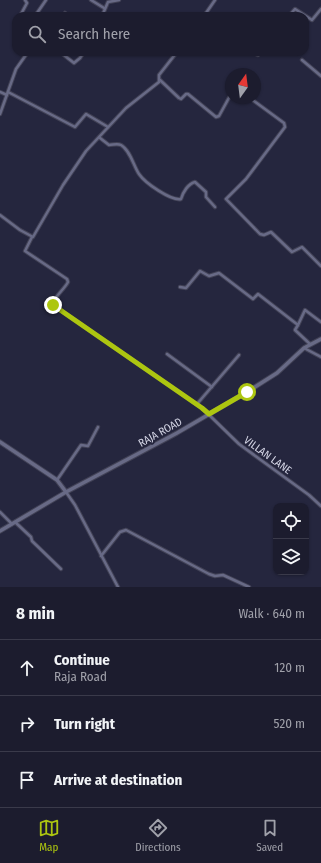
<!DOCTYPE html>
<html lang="en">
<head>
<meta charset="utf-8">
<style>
	body { margin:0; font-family:"Fira Sans Condensed",sans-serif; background:#29293a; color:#f1f3f6 }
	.controls { position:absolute; right:12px; bottom:12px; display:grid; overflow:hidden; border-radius:8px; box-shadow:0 1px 3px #0004 }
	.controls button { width:36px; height:36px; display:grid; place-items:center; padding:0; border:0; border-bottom:1px solid #3a3a4a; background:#1c1c2e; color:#f1f3f6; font:20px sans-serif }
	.compass { position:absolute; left:225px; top:68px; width:36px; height:36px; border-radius:50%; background:#1c1c2e; box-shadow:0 1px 3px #0004; rotate:14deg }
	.stop { position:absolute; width:12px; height:12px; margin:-9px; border:3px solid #adc610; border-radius:50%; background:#fff }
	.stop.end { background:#adc610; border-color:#fff; box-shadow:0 1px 4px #0008 }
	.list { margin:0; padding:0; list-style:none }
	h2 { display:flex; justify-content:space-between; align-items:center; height:52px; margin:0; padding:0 16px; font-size:17px }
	h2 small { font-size:13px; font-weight:400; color:#a0a1aa }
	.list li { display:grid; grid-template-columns:26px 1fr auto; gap:12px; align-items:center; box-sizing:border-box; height:56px; padding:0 16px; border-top:1px solid #3a3a4a }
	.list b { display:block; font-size:15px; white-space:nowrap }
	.list p { margin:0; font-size:13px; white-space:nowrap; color:#a0a1aa }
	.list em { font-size:13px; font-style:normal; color:#a0a1aa }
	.icon { flex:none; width:22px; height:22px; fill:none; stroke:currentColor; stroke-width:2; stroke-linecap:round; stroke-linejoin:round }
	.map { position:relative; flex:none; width:321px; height:587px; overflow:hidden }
	.search { position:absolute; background:#1c1c2e; box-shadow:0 1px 3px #0004; left:12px; right:12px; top:12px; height:44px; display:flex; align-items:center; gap:10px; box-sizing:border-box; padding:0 14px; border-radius:12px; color:#a0a1aa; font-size:15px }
	.sheet { height:220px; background:#1c1c2e }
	nav { display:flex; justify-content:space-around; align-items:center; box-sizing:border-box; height:56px; border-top:1px solid #3a3a4a; background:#1c1c2e; font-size:11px; color:#a0a1aa }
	nav a { display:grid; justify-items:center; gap:2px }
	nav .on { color:#adc610 }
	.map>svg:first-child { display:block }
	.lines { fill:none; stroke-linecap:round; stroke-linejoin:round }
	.street-casing { stroke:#424256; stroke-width:4.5 }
	.secondary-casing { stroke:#424256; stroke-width:5.5 }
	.street { stroke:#686a86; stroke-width:2.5 }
	.secondary { stroke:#686a86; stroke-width:3.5 }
	.route { stroke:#adc610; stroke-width:5 }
	.labels { text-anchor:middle; stroke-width:4; stroke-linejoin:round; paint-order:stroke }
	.street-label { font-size:11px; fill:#d4d5e5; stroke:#25263e }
</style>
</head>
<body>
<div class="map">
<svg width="321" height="587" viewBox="0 0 321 587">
	<rect width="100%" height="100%" fill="#25263e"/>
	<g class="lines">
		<!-- street casing -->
		<g class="street-casing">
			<g id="street">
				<polyline points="91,0 104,8"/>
				<polyline points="65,13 69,16"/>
				<polyline points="20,16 27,3 25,0"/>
				<polyline points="35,16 46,0"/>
				<polyline points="102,16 108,2 119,0"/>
				<polyline points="204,16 215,0"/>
				<polyline points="289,16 295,9 312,20 321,9"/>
				<polyline points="60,52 74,63 80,58 84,52"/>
				<polyline points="252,52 258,55 261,52"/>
				<polyline points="302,60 321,76"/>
				<polyline points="160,80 179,98 181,99 186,94 188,94 216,117 219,116 231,94"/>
				<polyline points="0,92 7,95"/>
				<polyline points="8,92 75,127 86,114 108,127"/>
				<polyline points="250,98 284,123 285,127 246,179 226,199 260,234 264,235 271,232 292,252 302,247 321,266"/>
				<polyline points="0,114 16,69 28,52"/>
				<path d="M100,138L109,145C113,145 117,143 121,145C130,150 134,167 139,174C145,183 171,201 181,199C183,192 188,184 195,182L206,192V197L215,207"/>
				<polyline points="0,215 20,230 33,237 63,185 86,151 126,108 159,82 159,75 177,52"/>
				<path d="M32,237L25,251L67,279L68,282C64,290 54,296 53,305L202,408L239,444L309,495L321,506"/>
				<polyline points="180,287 186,288 200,271 209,276 219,273 253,299 258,294 298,325 305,310 321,322"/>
				<polyline points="298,325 295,330 310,344"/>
				<polyline points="304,348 321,357"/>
				<polyline points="167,354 212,387"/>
				<polyline points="197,404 239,355"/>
				<polyline points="57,480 81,445 88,446 98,427"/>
				<polyline points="66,492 75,505 118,587"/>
				<polyline points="0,512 12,524"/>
				<polyline points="15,522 31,537 32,541 61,569"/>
				<polyline points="101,556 120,532 126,530 209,574 215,576 223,575 249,587"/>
			</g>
		</g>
		<!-- secondary casing -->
		<g class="secondary-casing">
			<g id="secondary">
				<polyline points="0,442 57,480 66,492"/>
				<polyline points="0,531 66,492 177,433 247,392 277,373 304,348 321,339"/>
			</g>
		</g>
		<!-- street -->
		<use href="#street" class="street"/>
		<!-- secondary -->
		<use href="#secondary" class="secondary"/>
	</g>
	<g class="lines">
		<!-- route -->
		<polyline class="route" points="53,305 202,408 209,414 247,392"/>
	</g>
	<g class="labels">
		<!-- street labels -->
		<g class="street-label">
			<text transform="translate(160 432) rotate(-29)" y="4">RAJA ROAD</text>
			<text transform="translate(268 455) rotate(36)" y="4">VILLAN LANE</text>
		</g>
	</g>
</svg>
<div class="controls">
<button><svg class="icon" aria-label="locate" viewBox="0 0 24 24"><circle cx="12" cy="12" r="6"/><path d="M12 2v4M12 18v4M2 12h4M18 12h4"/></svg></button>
<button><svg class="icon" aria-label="layers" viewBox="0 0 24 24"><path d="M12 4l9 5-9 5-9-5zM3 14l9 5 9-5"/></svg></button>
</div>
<svg class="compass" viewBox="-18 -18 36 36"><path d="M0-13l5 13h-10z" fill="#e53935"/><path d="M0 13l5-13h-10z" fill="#a0a1aa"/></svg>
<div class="stop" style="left:247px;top:392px"></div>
<div class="stop end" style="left:53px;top:305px"></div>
<div class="search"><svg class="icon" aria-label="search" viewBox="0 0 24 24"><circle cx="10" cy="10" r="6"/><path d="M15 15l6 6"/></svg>Search here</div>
</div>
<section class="sheet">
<h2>8 min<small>Walk · 640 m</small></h2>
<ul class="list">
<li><svg class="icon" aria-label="ahead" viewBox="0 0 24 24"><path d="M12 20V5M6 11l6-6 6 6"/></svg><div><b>Continue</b><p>Raja Road</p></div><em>120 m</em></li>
<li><svg class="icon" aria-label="right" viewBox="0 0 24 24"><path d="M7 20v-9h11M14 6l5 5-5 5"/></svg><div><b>Turn right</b></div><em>520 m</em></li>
<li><svg class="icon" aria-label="arrive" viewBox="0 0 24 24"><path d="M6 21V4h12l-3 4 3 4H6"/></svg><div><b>Arrive at destination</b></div></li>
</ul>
</section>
<nav>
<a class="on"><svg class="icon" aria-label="map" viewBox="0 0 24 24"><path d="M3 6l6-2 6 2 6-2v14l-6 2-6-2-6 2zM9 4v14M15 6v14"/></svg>Map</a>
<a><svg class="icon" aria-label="directions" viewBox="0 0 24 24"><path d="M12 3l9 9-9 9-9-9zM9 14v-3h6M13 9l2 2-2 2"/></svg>Directions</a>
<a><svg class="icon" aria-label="saved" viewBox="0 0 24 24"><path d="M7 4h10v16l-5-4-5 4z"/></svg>Saved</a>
</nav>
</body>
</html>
